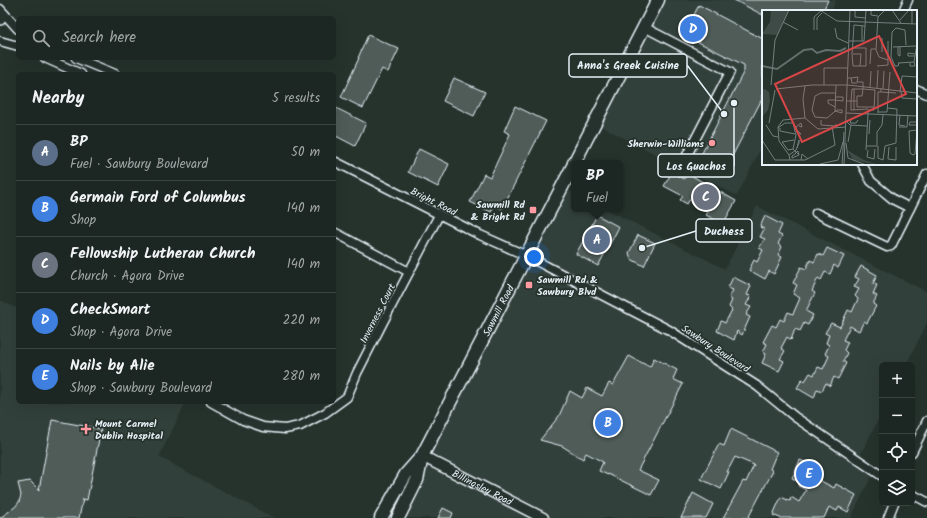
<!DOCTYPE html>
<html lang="en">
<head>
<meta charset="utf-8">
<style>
	body { margin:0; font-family:Kalam,sans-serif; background:#252e2a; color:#f1f3f6 }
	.controls { position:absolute; right:12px; bottom:12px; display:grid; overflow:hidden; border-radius:6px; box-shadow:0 4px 16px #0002 }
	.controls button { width:36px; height:36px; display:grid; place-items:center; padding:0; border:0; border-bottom:1px solid #3a4340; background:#1c2622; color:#f1f3f6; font:20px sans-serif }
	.you { position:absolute; left:534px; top:257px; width:14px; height:14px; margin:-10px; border:3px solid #fff; border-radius:50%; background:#1a73e8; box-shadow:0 0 0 6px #1a73e833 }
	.badge { display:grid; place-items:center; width:26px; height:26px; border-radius:50%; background:#bca0f2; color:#fff; font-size:13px; font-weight:700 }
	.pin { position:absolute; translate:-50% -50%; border:2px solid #fff; box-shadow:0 1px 4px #0006 }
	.popup { position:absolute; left:571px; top:160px; width:52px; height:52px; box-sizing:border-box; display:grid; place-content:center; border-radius:6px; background:#1c2622; filter:drop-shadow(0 1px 3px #0005); font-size:13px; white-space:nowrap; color:#a0a5a5 }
	.popup b { font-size:15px; color:#f1f3f6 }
	.popup::after { content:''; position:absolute; left:50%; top:100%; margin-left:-8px; border:8px solid transparent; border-top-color:#1c2622 }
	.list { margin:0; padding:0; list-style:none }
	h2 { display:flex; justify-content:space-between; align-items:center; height:52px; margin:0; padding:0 16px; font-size:17px }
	h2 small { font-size:13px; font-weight:400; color:#a0a5a5 }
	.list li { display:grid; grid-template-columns:26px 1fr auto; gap:12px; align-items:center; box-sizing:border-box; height:56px; padding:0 16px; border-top:1px solid #3a4340 }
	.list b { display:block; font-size:15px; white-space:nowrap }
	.list p { margin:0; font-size:13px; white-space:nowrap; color:#a0a5a5 }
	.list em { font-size:13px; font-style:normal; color:#a0a5a5 }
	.icon { flex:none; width:22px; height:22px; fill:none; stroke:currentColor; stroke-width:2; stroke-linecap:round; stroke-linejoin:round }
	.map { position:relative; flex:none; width:927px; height:518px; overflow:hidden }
	.search { position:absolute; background:#1c2622; box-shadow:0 4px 16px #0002; left:16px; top:16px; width:320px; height:44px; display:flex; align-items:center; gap:10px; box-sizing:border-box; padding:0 14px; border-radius:6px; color:#a0a5a5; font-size:15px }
	.panel { position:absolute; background:#1c2622; box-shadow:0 4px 16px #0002; left:16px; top:72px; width:320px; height:332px; border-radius:6px }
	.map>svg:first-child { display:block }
	.built { fill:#333f3a }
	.building { fill:#505c59; stroke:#e8f1f8 }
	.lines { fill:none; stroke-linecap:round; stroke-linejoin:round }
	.minor-casing { stroke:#e8f1f8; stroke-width:11 }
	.tertiary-casing { stroke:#e8f1f8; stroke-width:13 }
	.secondary-casing { stroke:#e8f1f8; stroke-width:14 }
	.primary-casing { stroke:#e8f1f8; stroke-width:15 }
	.minor { stroke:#26332d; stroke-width:8 }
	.tertiary { stroke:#26332d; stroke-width:10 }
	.secondary { stroke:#26332d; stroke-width:11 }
	.primary { stroke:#26332d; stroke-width:12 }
	.poi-dot { fill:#ff9aa2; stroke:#26332d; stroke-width:1.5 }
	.labels { text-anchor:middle; stroke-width:3.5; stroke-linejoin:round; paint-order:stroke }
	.poi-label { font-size:10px; font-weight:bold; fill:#e8f1f8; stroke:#26332d; text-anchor:end }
	.street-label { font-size:10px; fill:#e8f1f8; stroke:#26332d }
	.inset-river { fill:none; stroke:#636f6d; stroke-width:2 }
	.inset-road { fill:none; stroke:#747f7e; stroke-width:1 }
	.view { fill:#d94647; fill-opacity:0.15; stroke:#d94647; stroke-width:2 }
	.inset-edge { fill:none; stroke:#e8f1f8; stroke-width:2 }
	.leader { fill:none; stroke:#e8f1f8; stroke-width:1.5 }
	.callout-dot { fill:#e8f1f8; stroke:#26332d; stroke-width:1.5 }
	.callout { fill:#26332d; stroke:#e8f1f8; stroke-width:1.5 }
	.callout-label { font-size:11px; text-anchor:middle; font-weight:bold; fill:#e8f1f8 }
</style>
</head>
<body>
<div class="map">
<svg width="927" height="518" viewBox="0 0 927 518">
	<rect width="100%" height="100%" fill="#26332d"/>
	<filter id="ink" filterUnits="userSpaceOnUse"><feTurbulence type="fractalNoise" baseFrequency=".025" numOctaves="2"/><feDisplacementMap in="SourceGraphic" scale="8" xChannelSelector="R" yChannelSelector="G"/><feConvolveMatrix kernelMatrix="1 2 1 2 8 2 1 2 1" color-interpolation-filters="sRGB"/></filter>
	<g filter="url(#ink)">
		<!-- built -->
		<g class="built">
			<polygon points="658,0 836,0 831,11 763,11 763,144 737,196 595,123"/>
			<polygon points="562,187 574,193 574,209 606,209 725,269 757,206 927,292 927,323 906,365 882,365 882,412 858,460 874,471 851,518 398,518 422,456"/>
			<polygon points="0,300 18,309 18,402 186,402 159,457 274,518 0,518"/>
		</g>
		<!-- building -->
		<g class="building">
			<polygon points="734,0 828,0 823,11 763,11 763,15"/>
			<polygon points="699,5 763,39 763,97 724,172 699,159 744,71 744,65 688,37 686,30"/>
			<polygon points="368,35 399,49 388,72 382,69 363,108 341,97 359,58 358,58"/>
			<polygon points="454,78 485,92 474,116 443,101"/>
			<polygon points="515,106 546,121 502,209 494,205 491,212 470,202 484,174 490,177 510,134 504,131"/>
			<polygon points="334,107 366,123 355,146 334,135"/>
			<polygon points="419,149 449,164 438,187 408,172"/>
			<polygon points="672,172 684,179 687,173 736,201 723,224 706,215 709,209 690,199 687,204 680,200 683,196 664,186"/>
			<polygon points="597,215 619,227 598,266 576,254"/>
			<polygon points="765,216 782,225 778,234 782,236 778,244 782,247 778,255 782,257 774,274 769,271 765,279 749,270 754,260 757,262 763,250 759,248 765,239 760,237 764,229 760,227"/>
			<polygon points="638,235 655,243 644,266 631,259 629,253"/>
			<polygon points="827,248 844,256 838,268 834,265 830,274 825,272 821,280 818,278 812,291 815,293 806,311 813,315 808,325 804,323 800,331 795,329 791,340 787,337 781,348 785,351 780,359 784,361 779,371 762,363 766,354 763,352 767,344 763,342 772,325 776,327 780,319 784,321 788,312 793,314 800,298 793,294 797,285 793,283 801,267 806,269 810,260 814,262 818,254 823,256"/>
			<polygon points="861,266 877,275 873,284 877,285 873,294 877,296 873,304 876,306 867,323 864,321 859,331 850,326 843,340 848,342 844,350 847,353 843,361 846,363 838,379 834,377 830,386 826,383 822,391 817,389 814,398 797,388 802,379 805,381 810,373 814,375 818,367 823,369 829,356 825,354 829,345 826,343 829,335 825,333 831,323 840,327 848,310 852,312 858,299 855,296 859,289 854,287 859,279 855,277"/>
			<polygon points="733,277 751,286 747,295 751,296 746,305 751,307 746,315 750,317 742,335 737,331 734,340 717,331 721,321 725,323 732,310 729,307 732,300 729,298 733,290 728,288"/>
			<polygon points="629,356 650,367 654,358 677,370 673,379 683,384 638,470 659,480 651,495 608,474 608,475 599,471 603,462 586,453 583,459 562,446 540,440 559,416 570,391 582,398 587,388 602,396 609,383 613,385"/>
			<polygon points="52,420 101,429 87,500 83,499 79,518 0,518 15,507 19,502 21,495 18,483 30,481 39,490"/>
			<polygon points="731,429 777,452 770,469 773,471 748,518 723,518 743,481 746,482 754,465 735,457 727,472 729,472 721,489 701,479 719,444 724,446"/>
			<polygon points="800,460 811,465 809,470 821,477 819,480 834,488 836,484 856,495 848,512 839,507 837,511 829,507 824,518 780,518 773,515 781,497 790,501 791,497 799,502 806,490 798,486 800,482 792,478"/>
			<polygon points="693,493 713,504 706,518 681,518"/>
			<polygon points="443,508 453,513 451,518 438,518"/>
		</g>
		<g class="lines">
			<!-- minor casing -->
			<g class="minor-casing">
				<g id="minor">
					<polyline points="0,9 18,29"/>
					<polyline points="903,11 908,0"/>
					<polyline points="644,27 730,72 686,157"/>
					<polyline points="0,41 18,46"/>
					<polyline points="45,58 81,74"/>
					<polyline points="76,58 115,74"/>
					<polyline points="916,89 927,94"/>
					<polyline points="334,161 480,235 527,256 669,330 757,386 795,417 882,476"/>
					<polyline points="862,164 871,181 894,200 910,208"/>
					<polyline points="816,213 887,247 891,246 927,174"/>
					<polyline points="334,232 409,272"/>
					<polyline points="211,402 243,420 263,427 285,429 300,426 325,413 347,397 357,373 383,322 439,215"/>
					<polyline points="912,452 927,421"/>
					<polyline points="912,494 927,502"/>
					<polyline points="888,518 894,503"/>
				</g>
			</g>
			<!-- tertiary casing -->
			<g class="tertiary-casing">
				<g id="tertiary">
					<path id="s1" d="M422,456L543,518"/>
				</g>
			</g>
			<!-- secondary casing -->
			<g class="secondary-casing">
				<polyline id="secondary" points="0,13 0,19"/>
			</g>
			<!-- primary casing -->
			<g class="primary-casing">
				<g id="primary">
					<polyline points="574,163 658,0"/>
					<path id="s2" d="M381,518L406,474L422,456L574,164"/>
					<polyline points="398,518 417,480 422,457"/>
				</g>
			</g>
			<!-- minor -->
			<use href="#minor" class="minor"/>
			<!-- tertiary -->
			<use href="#tertiary" class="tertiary"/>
			<!-- secondary -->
			<use href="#secondary" class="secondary"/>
			<!-- primary -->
			<use href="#primary" class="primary"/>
		</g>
	</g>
	<!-- markers -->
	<g class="poi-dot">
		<circle cx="712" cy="143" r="4"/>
		<rect x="529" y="206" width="8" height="8" rx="2"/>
		<rect x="525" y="281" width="8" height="8" rx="2"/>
		<path d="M84 423h4v4h4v4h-4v4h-4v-4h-4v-4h4z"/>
	</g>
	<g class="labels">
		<!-- poi labels -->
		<g class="poi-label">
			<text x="704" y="147">Sherwin-Williams</text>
			<text x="525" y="208">Sawmill Rd<tspan x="525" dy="12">&amp; Bright Rd</tspan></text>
			<text x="537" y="283" text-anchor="start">Sawmill Rd &amp;<tspan x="537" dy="12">Sawbury Blvd</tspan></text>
			<text x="95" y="427" text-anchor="start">Mount Carmel<tspan x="95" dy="12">Dublin Hospital</tspan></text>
		</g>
		<!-- street labels -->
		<g class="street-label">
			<text transform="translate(434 201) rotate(27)" y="4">Bright Road</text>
			<text dy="4" stroke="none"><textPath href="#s2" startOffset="239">Sawmill Road</textPath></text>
			<text transform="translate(377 313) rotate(-63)" y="4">Inverness Court</text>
			<text transform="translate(716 348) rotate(33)" y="4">Sawbury Boulevard</text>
			<text dy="4" stroke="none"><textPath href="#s1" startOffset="68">Billingsley Road</textPath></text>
		</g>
	</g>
	<!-- overview -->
	<g transform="translate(762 10)">
		<rect width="155" height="155" fill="#26332d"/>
		<path d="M9,0H27L15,25L0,24L8,12ZM3,79L7,82L8,91L6,100L0,107V80ZM85,140L102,150L116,155L91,150Z" fill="#3e4b47"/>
		<path class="inset-river" d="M0,56L15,59L42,40L50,39L55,43L64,40L78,41L84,38"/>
		<path class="inset-road" d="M58,0L75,11L155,14M93,0V7L104,8M109,0V5L116,6M123,0L116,7L114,40L117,47L126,50M130,0L139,13M150,0V14M138,10L147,0M21,12L36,20M73,18L75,28L86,33M52,20V7L60,0M55,20V8L60,3M87,31H91L92,15L103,16L104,0M100,31V16M131,37L154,36M136,37V45L138,46V36M91,38H104V56H91L90,44L91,31H102L103,16M120,42V28M91,44H99L98,56M153,46H146V43L153,44M136,53L152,52L155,34M137,53L136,56H133L129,47L130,22L134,18L143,20L144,35M148,53V56H153L152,52M108,54L109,39H114M115,56L126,55V31M86,68H89L90,73H95M89,68L96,67L95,72H101V79L113,80L112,100H106V104M9,75L13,30L27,0M62,75V58H86M108,77L109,61M115,78L116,60M14,79L50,75H86L155,83M121,79L122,61M119,82L134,83M138,82L140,66L155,67M139,82L140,88L155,89M73,83H59L53,86L50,100L53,107L65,108L71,103L73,101L74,75M73,87H81V91L73,90M85,91H89V100L106,99M95,91H89L90,79H101L100,86H95V97H112M73,97L66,93V90H73M80,100V103L73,101L75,100ZM92,100V79M116,102H125L128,62M84,103L155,106M116,103V82H119V78M138,105L137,115L143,116M43,108L56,119L84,117M59,110V115L74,116V114M89,110L88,113H94L96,110M85,112L88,115L105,116M7,113L13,80M4,115L11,126L16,127M155,115H147L148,112H155M137,117H145L146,105M16,118L23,113H31L34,125L31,139L37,145L30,148V146L33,144L34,143V142H35L36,141L37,145M18,118V121L33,124M35,120L39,124H36L34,117L39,113L40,117L37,116M155,120L147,121L148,143L151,145L153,144L155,120V115M107,124L108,110M0,130L13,150H43L73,135L70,116M86,132L89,115M84,133L86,148L104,155M115,135V122L120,115L121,105M104,136H116V148L121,150L123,136L134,133L135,99L125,98M127,137L126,149L134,150V137M31,139L26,140L20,132L32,130M104,140L106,104M106,140L105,147L112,149L113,139M27,145L34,140L37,133V130L35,138M28,150L27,145L17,131L16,117L21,110L43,108L41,89L43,76M39,150L40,144L46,149M58,154L76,150L81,132M80,155L82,122M82,155L88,0"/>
		<path class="view" d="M117,26L144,84L40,132L13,74Z"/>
		<rect width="155" height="155" class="inset-edge"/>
	</g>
	<!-- callouts -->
	<path class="leader" d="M724 114L687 65M734 103L734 166M642 248L696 231"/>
	<g class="callout-dot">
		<circle cx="724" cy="114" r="4"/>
		<circle cx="734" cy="103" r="4"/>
		<circle cx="642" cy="248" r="4"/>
	</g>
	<g class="callout">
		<rect x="569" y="54" width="118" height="23" rx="4"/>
		<rect x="658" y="154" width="76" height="23" rx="4"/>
		<rect x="696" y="219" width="56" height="23" rx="4"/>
	</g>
	<g class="callout-label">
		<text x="628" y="69">Anna's Greek Cuisine</text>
		<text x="696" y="170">Los Guachos</text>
		<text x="724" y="235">Duchess</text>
	</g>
</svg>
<div class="controls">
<button>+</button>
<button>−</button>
<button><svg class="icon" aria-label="locate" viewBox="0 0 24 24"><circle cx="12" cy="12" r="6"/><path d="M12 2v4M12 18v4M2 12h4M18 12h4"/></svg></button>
<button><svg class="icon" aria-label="layers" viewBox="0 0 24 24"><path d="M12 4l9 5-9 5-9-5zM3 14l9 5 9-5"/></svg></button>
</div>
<div class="you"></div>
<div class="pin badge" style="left:597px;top:240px;background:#5c6f8a">A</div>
<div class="popup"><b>BP</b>Fuel</div>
<div class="pin badge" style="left:608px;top:423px;background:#3f7fe0">B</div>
<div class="pin badge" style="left:706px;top:197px;background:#6b7280">C</div>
<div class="pin badge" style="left:693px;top:29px;background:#3f7fe0">D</div>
<div class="pin badge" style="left:809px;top:474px;background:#3f7fe0">E</div>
<div class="search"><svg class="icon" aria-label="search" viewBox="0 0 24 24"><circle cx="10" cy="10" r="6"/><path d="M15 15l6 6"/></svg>Search here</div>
<section class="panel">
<h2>Nearby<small>5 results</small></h2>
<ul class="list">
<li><span class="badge" style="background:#5c6f8a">A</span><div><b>BP</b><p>Fuel · Sawbury Boulevard</p></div><em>50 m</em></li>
<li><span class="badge" style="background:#3f7fe0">B</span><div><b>Germain Ford of Columbus</b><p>Shop</p></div><em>140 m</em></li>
<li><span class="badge" style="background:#6b7280">C</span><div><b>Fellowship Lutheran Church</b><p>Church · Agora Drive</p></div><em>140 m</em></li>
<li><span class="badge" style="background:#3f7fe0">D</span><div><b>CheckSmart</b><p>Shop · Agora Drive</p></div><em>220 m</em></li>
<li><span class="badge" style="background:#3f7fe0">E</span><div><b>Nails by Alie</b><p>Shop · Sawbury Boulevard</p></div><em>280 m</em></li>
</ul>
</section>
</div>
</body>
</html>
